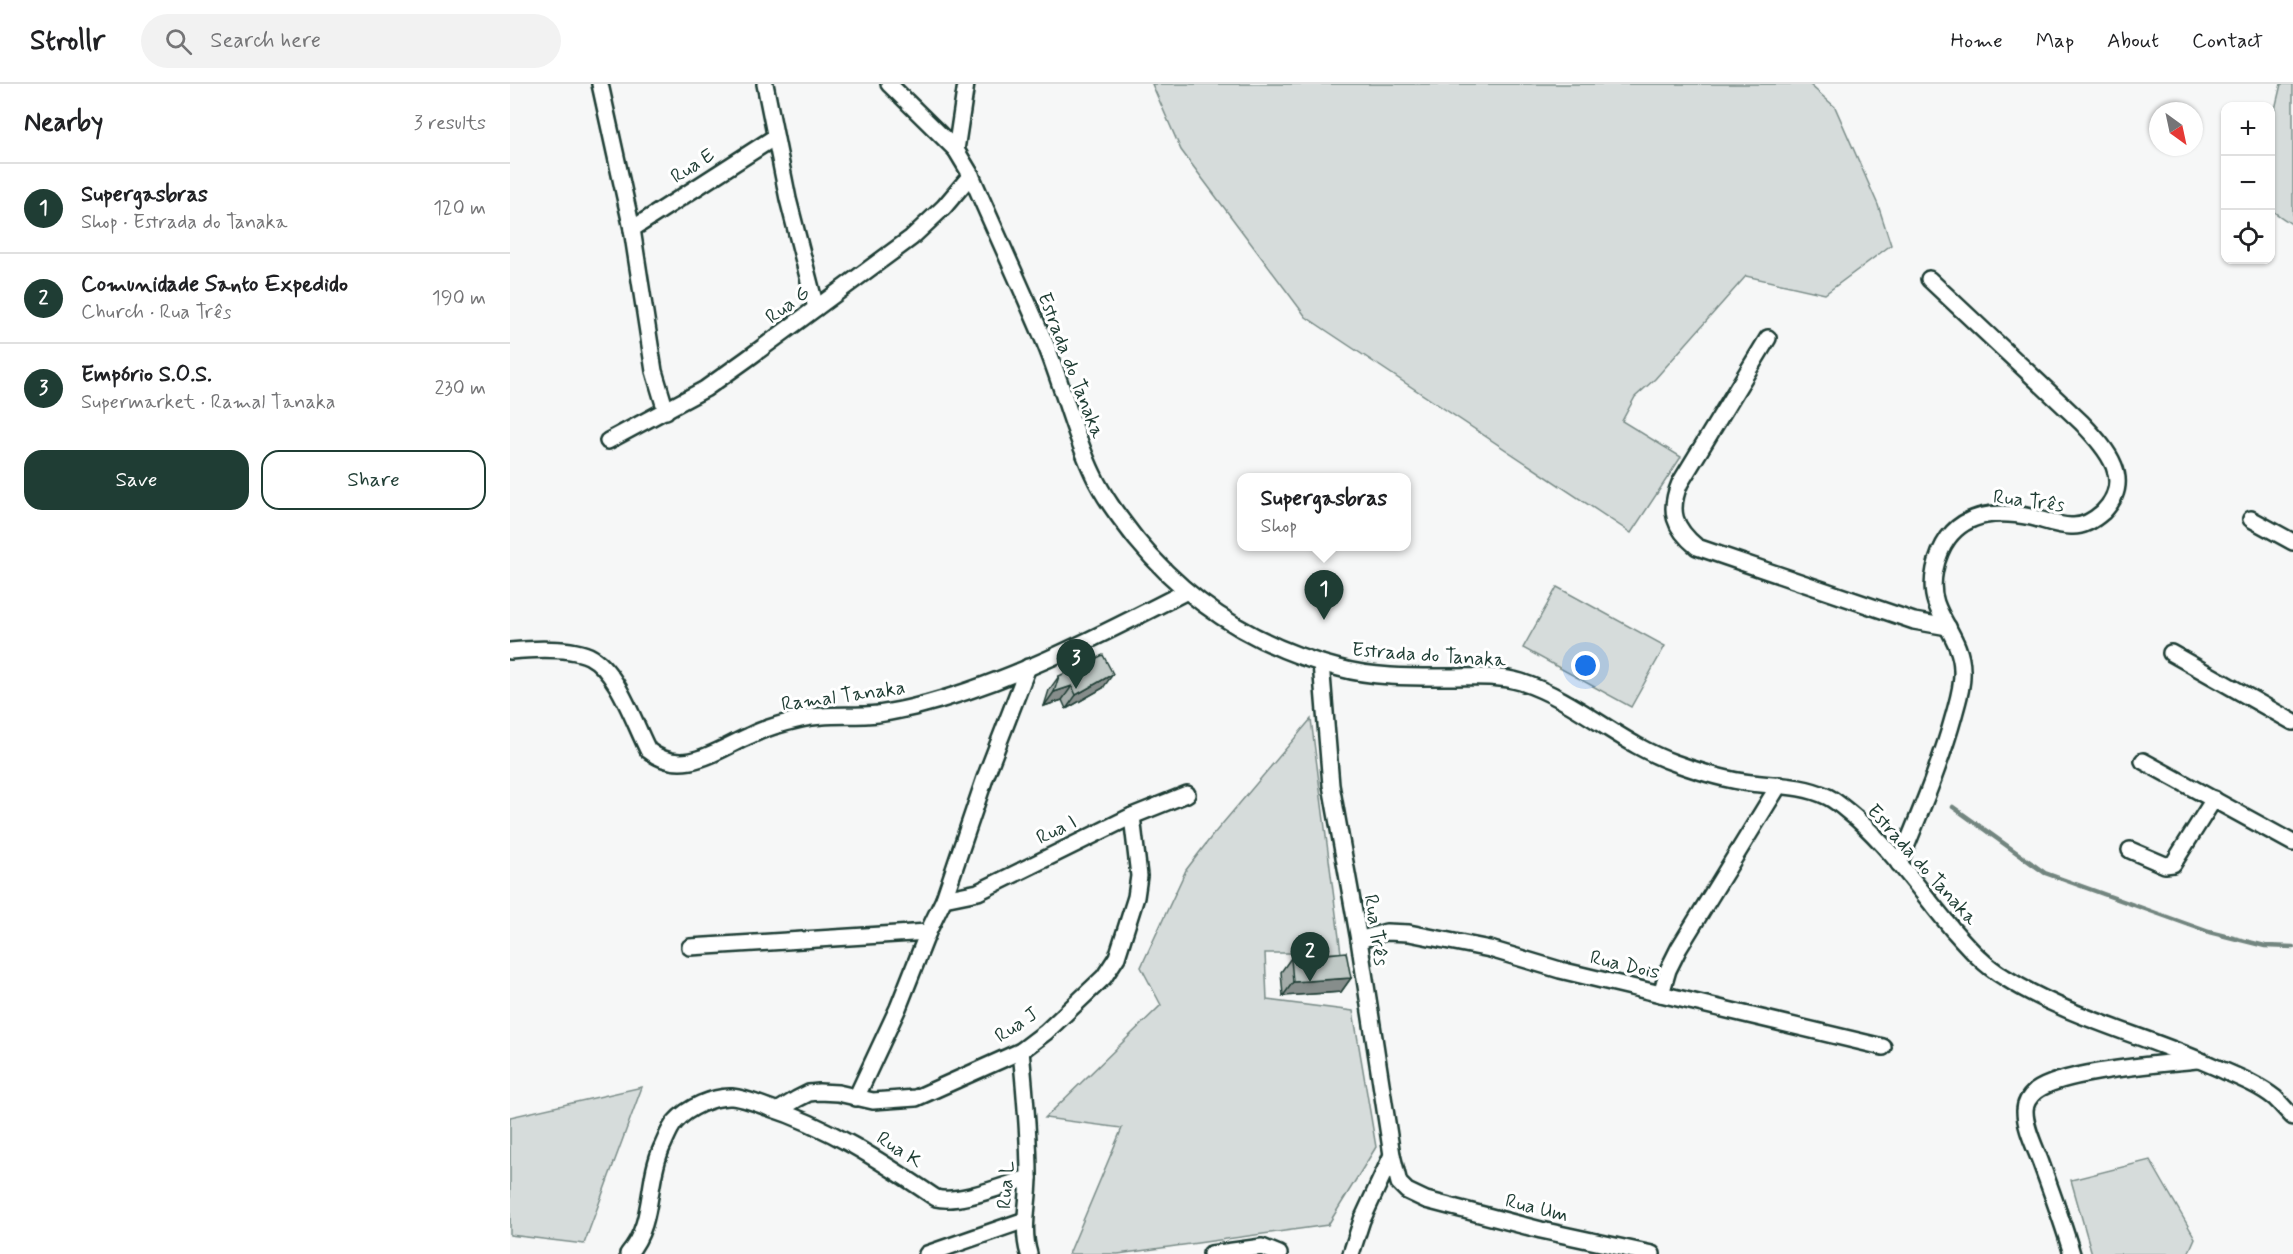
<!DOCTYPE html>
<html lang="en">
<head>
<meta charset="utf-8">
<style>
	body { margin:0; font-family:Mynerve,sans-serif; background:#f2f2f2; color:#202124 }
	.controls { position:absolute; right:18px; top:18px; display:grid; overflow:hidden; border-radius:12px; box-shadow:0 2px 4px #0004 }
	.controls button { width:54px; height:54px; display:grid; place-items:center; padding:0; border:0; border-bottom:2px solid #e0e0e0; background:#fff; color:#202124; font:30px sans-serif }
	.compass { position:absolute; left:1639px; top:18px; width:54px; height:54px; border-radius:50%; background:#fff; box-shadow:0 2px 4px #0004; rotate:147deg }
	.you { position:absolute; left:1076px; top:582px; width:21px; height:21px; margin:-15px; border:4px solid #fff; border-radius:50%; background:#1a73e8; box-shadow:0 0 0 9px #1a73e833 }
	.badge { display:grid; place-items:center; width:39px; height:39px; border-radius:50%; background:#1f3d34; color:#fff; font-size:20px; font-weight:700 }
	.pin { position:absolute; translate:-50% -50px; filter:drop-shadow(0 2px 3px #0008) }
	.pin::after { content:''; position:absolute; top:32px; width:21px; height:18px; background:inherit; clip-path:polygon(0 0,100% 0,50% 100%) }
	.popup { position:absolute; left:727px; top:389px; width:174px; height:78px; box-sizing:border-box; display:grid; place-content:center; border-radius:12px; background:#fff; filter:drop-shadow(0 2px 4px #0005); font-size:20px; white-space:nowrap; color:#757577 }
	.popup b { font-size:22px; color:#202124 }
	.popup::after { content:''; position:absolute; left:50%; top:100%; margin-left:-12px; border:12px solid transparent; border-top-color:#fff }
	.list { margin:0; padding:0; list-style:none }
	h2 { display:flex; justify-content:space-between; align-items:center; height:78px; margin:0; padding:0 24px; font-size:26px }
	h2 small { font-size:20px; font-weight:400; color:#757577 }
	.list li { display:grid; grid-template-columns:39px 1fr auto; gap:18px; align-items:center; box-sizing:border-box; height:90px; padding:0 24px; border-top:2px solid #e0e0e0 }
	.list b { display:block; font-size:22px; white-space:nowrap }
	.list p { margin:0; font-size:20px; white-space:nowrap; color:#757577 }
	.list em { font-size:20px; font-style:normal; color:#757577 }
	.actions { display:flex; gap:12px; padding:18px 24px }
	.actions a { flex:1; padding:14px 0; border:2px solid #1f3d34; border-radius:18px; text-align:center; font-size:21px; color:#1f3d34 }
	.actions .main { background:#1f3d34; color:#fff }
	.icon { flex:none; width:33px; height:33px; fill:none; stroke:currentColor; stroke-width:2; stroke-linecap:round; stroke-linejoin:round }
	.map { position:relative; flex:none; width:1783px; height:1170px; overflow:hidden }
	header { display:flex; align-items:center; gap:36px; box-sizing:border-box; height:84px; padding:0 30px; background:#fff; border-bottom:2px solid #e0e0e0 }
	header strong { font-size:28px }
	nav { display:flex; gap:33px; margin-inline-start:auto; font-size:21px }
	.search { width:420px; height:54px; background:#f2f2f2; display:flex; align-items:center; gap:15px; box-sizing:border-box; padding:0 21px; border-radius:33px; color:#757577; font-size:22px }
	main { display:flex }
	aside { flex:1; background:#fff }
	.map>svg:first-child { display:block }
	.green { fill:#d6dcdb; stroke:#7a8c88; stroke-width:1.5 }
	.lines { fill:none; stroke-linecap:round; stroke-linejoin:round }
	.stream { stroke:#72857f; stroke-width:4.5 }
	.minor-casing { stroke:#1f3d34; stroke-width:20 }
	.minor { stroke:#fff; stroke-width:15 }
	.wall { fill:#a5adaa; stroke:#1f3d34; stroke-width:1.5 }
	.shaded-wall { fill:#868d8b; stroke:#1f3d34; stroke-width:1.5 }
	.building { fill:#c0c9c6; stroke:#1f3d34; stroke-width:1.5 }
	.labels { text-anchor:middle; stroke-width:6; stroke-linejoin:round; paint-order:stroke }
	.street-label { font-size:20px; fill:#1f3d34; stroke:#fff }
</style>
</head>
<body>
<header>
<strong>Strollr</strong>
<div class="search"><svg class="icon" aria-label="search" viewBox="0 0 24 24"><circle cx="10" cy="10" r="6"/><path d="M15 15l6 6"/></svg>Search here</div>
<nav><a>Home</a><a>Map</a><a>About</a><a>Contact</a></nav>
</header>
<main>
<aside>
<h2>Nearby<small>3 results</small></h2>
<ul class="list">
<li><span class="badge">1</span><div><b>Supergasbras</b><p>Shop · Estrada do Tanaka</p></div><em>120 m</em></li>
<li><span class="badge">2</span><div><b>Comunidade Santo Expedido</b><p>Church · Rua Três</p></div><em>190 m</em></li>
<li><span class="badge">3</span><div><b>Empório S.O.S.</b><p>Supermarket · Ramal Tanaka</p></div><em>230 m</em></li>
</ul>
<div class="actions"><a class="main">Save</a><a>Share</a></div>
</aside>
<div class="map">
<svg width="1783" height="1170" viewBox="0 0 1783 1170">
	<rect width="100%" height="100%" fill="#f6f7f7"/>
	<filter id="ink" filterUnits="userSpaceOnUse"><feTurbulence type="fractalNoise" baseFrequency=".0167" numOctaves="2"/><feDisplacementMap in="SourceGraphic" scale="12" xChannelSelector="R" yChannelSelector="G"/><feConvolveMatrix kernelMatrix="1 2 1 2 8 2 1 2 1" color-interpolation-filters="sRGB"/></filter>
	<g filter="url(#ink)">
		<!-- green -->
		<g class="green">
			<polygon points="642,0 1299,0 1325,23 1368,121 1381,161 1315,210 1236,192 1145,295 1125,313 1112,337 1171,373 1121,449 796,233 671,66"/>
			<polygon points="1771,0 1783,0 1783,141 1761,126 1761,42"/>
			<polygon points="1047,503 1155,562 1121,623 1013,564"/>
			<polygon points="801,635 831,869 755,869 757,916 843,927 866,1063 818,1141 608,1170 559,1170 612,1044 535,1034 651,921 631,883 676,786 702,752"/>
			<polygon points="132,1003 74,1160 0,1151 0,1033"/>
			<polygon points="1640,1076 1685,1154 1678,1170 1582,1170 1561,1096"/>
		</g>
		<g class="lines">
			<!-- stream -->
			<polyline class="stream" points="1443,723 1535,789 1699,848 1755,862 1783,863"/>
			<!-- minor casing -->
			<g class="minor-casing">
				<g id="minor">
					<polyline points="90,0 122,145 144,287 156,327"/>
					<polyline points="255,0 278,115 306,224"/>
					<path d="M379,0L446,66L461,91C485,147 511,202 535,259C553,302 563,348 583,390C594,414 610,434 626,455C679,520 747,563 829,584C865,594 905,593 942,593C965,593 988,591 1011,598C1067,616 1110,660 1165,679C1190,688 1215,696 1241,699C1267,702 1293,701 1318,713C1328,718 1337,727 1346,734C1383,767 1411,808 1443,846C1459,864 1474,881 1494,893C1559,934 1634,951 1703,982C1723,991 1748,1000 1765,1014C1771,1020 1777,1027 1783,1033"/>
					<polyline points="446,66 456,0"/>
					<polyline points="122,145 265,53"/>
					<path d="M1258,254L1170,399C1158,427 1164,444 1187,463L1404,537L1438,543"/>
					<polyline points="98,357 195,305 237,275 401,154 434,123 461,91"/>
					<polyline points="1741,435 1783,458"/>
					<path d="M0,567C22,565 58,563 79,572C107,586 124,639 138,666C172,694 207,666 239,652C255,644 273,639 291,635C316,629 343,633 368,630C380,628 392,626 404,623C499,599 589,552 675,508"/>
					<polyline points="1661,569 1783,638"/>
					<polyline points="811,579 821,701 849,856 882,1071 889,1099 897,1107 916,1116 1031,1146 1142,1170"/>
					<polyline points="1633,677 1783,759"/>
					<polyline points="1620,766 1655,781 1663,780 1704,715"/>
					<path d="M1389,780C1409,731 1430,682 1444,631C1448,616 1453,601 1452,586C1452,560 1434,542 1426,519C1419,499 1426,471 1438,454C1458,427 1491,427 1521,433C1534,436 1547,442 1561,442C1573,443 1584,436 1593,428C1625,395 1596,365 1572,339L1419,195"/>
					<polyline points="434,815 468,808 622,732 677,710"/>
					<polyline points="849,856 876,848 899,849 980,865 1050,886 1373,963"/>
					<polyline points="180,863 418,848"/>
					<polyline points="1151,910 1158,886 1169,864 1269,701"/>
					<path d="M511,967C515,1008 519,1050 519,1092C519,1119 511,1144 519,1170"/>
					<polyline points="346,1014 388,924 418,848 434,815 475,694 518,583"/>
					<polyline points="269,1026 287,1015 299,1009 309,1008 328,1009 363,1017 406,1014 511,967 536,948 594,893 607,873 626,813 629,792 622,732"/>
					<path d="M118,1170C145,1139 136,1098 152,1063C156,1055 159,1045 165,1038C177,1024 203,1012 222,1013C234,1014 246,1019 257,1023C320,1043 372,1078 426,1114C450,1120 494,1101 519,1094"/>
					<polyline points="417,1170 515,1136"/>
					<polyline points="701,1170 752,1163 769,1170"/>
					<polyline points="841,1170 852,1136 882,1071"/>
					<path d="M1562,1170C1553,1139 1542,1109 1531,1079C1525,1063 1515,1044 1515,1027C1515,1019 1520,1012 1526,1007C1552,987 1651,980 1687,976"/>
				</g>
			</g>
			<!-- minor -->
			<use href="#minor" class="minor"/>
		</g>
		<!-- wall -->
		<g class="wall">
			<polygon points="549,592 593,604 556,625 552,616 534,622 539,606"/>
			<polygon points="781,874 841,894 831,908 773,912 771,888"/>
		</g>
		<!-- shaded-wall -->
		<g class="shaded-wall">
			<polygon points="603,590 593,604 556,625 566,611"/>
			<polygon points="562,602 552,616 534,622 544,608"/>
			<polygon points="841,894 831,908 773,912 783,898"/>
		</g>
		<!-- building -->
		<g class="building">
			<polygon points="593,571 603,590 566,611 562,602 544,608 549,592"/>
			<polygon points="836,868 841,894 783,898 781,874"/>
		</g>
	</g>
	<g class="labels">
		<!-- street labels -->
		<g class="street-label">
			<text transform="translate(182 81) rotate(-33)" y="7">Rua E</text>
			<text transform="translate(277 220) rotate(-37)" y="7">Rua G</text>
			<text transform="translate(562 281) rotate(69)" y="7">Estrada do Tanaka</text>
			<text transform="translate(1519 416) rotate(7)" y="7">Rua Três</text>
			<text transform="translate(919 570) rotate(4)" y="7">Estrada do Tanaka</text>
			<text transform="translate(333 611) rotate(-8)" y="7">Ramal Tanaka</text>
			<text transform="translate(546 745) rotate(-26)" y="7">Rua I</text>
			<text transform="translate(1413 780) rotate(48)" y="7">Estrada do Tanaka</text>
			<text transform="translate(867 846) rotate(81)" y="7">Rua Três</text>
			<text transform="translate(1115 880) rotate(13)" y="7">Rua Dois</text>
			<text transform="translate(506 940) rotate(-34)" y="7">Rua J</text>
			<text transform="translate(390 1065) rotate(33)" y="7">Rua K</text>
			<text transform="translate(495 1101) rotate(-86)" y="7">Rua L</text>
			<text transform="translate(1027 1123) rotate(14)" y="7">Rua Um</text>
		</g>
	</g>
</svg>
<div class="controls">
<button>+</button>
<button>−</button>
<button><svg class="icon" aria-label="locate" viewBox="0 0 24 24"><circle cx="12" cy="12" r="6"/><path d="M12 2v4M12 18v4M2 12h4M18 12h4"/></svg></button>
</div>
<svg class="compass" viewBox="-18 -18 36 36"><path d="M0-13l5 13h-10z" fill="#e53935"/><path d="M0 13l5-13h-10z" fill="#757577"/></svg>
<div class="you"></div>
<div class="pin badge" style="left:814px;top:536px">1</div>
<div class="popup"><b>Supergasbras</b>Shop</div>
<div class="pin badge" style="left:800px;top:898px">2</div>
<div class="pin badge" style="left:566px;top:605px">3</div>
</div>
</main>
</body>
</html>
